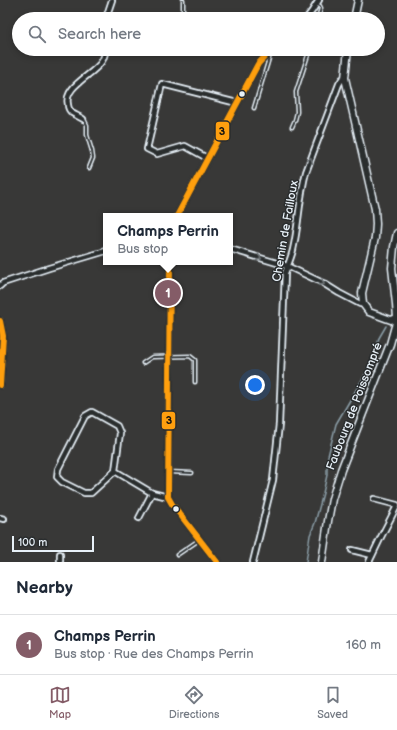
<!DOCTYPE html>
<html lang="en">
<head>
<meta charset="utf-8">
<style>
	body { margin:0; font-family:"Balsamiq Sans",sans-serif; background:#f2f2f3; color:#1f2937 }
	.scale { position:absolute; left:12px; bottom:10px; width:82px; box-sizing:border-box; padding-left:4px; border:2px solid #e8f1f8; border-top:0; font-size:11px; line-height:14px; white-space:nowrap; color:#e8f1f8; -webkit-text-stroke:3px #2a2d2e; paint-order:stroke }
	.you { position:absolute; left:255px; top:385px; width:14px; height:14px; margin:-10px; border:3px solid #fff; border-radius:50%; background:#1a73e8; box-shadow:0 0 0 6px #1a73e833 }
	.badge { display:grid; place-items:center; width:26px; height:26px; border-radius:50%; background:#845c67; color:#fff; font-size:13px; font-weight:700 }
	.pin { position:absolute; translate:-50% -50%; border:2px solid #fff; box-shadow:0 1px 4px #0006 }
	.popup { position:absolute; left:103px; top:213px; width:130px; height:52px; box-sizing:border-box; display:grid; place-content:center; border-radius:0px; background:#fff; filter:drop-shadow(0 1px 3px #0005); font-size:13px; white-space:nowrap; color:#747a83 }
	.popup b { font-size:15px; color:#1f2937 }
	.popup::after { content:''; position:absolute; left:50%; top:100%; margin-left:-8px; border:8px solid transparent; border-top-color:#fff }
	.list { margin:0; padding:0; list-style:none }
	h2 { display:flex; justify-content:space-between; align-items:center; height:52px; margin:0; padding:0 16px; font-size:17px }
	h2 small { font-size:13px; font-weight:400; color:#747a83 }
	.list li { display:grid; grid-template-columns:26px 1fr auto; gap:12px; align-items:center; box-sizing:border-box; height:60px; padding:0 16px; border-top:1px solid #e0e1e3 }
	.list b { display:block; font-size:15px; white-space:nowrap }
	.list p { margin:0; font-size:13px; white-space:nowrap; color:#747a83 }
	.list em { font-size:13px; font-style:normal; color:#747a83 }
	.icon { flex:none; width:22px; height:22px; fill:none; stroke:currentColor; stroke-width:2; stroke-linecap:round; stroke-linejoin:round }
	.map { position:relative; flex:none; width:397px; height:562px; overflow:hidden }
	.search { position:absolute; background:#fff; box-shadow:0 2px 6px #0003; left:12px; right:12px; top:12px; height:44px; display:flex; align-items:center; gap:10px; box-sizing:border-box; padding:0 14px; border-radius:22px; color:#747a83; font-size:15px }
	.sheet { height:112px; background:#fff }
	nav { display:flex; justify-content:space-around; align-items:center; box-sizing:border-box; height:56px; border-top:1px solid #e0e1e3; background:#fff; font-size:11px; color:#747a83 }
	nav a { display:grid; justify-items:center; gap:2px }
	nav .on { color:#845c67 }
	.map>svg:first-child { display:block }
	.lines { fill:none; stroke-linecap:round; stroke-linejoin:round }
	.stream { stroke:#8b9ea8; stroke-width:1.5 }
	.lane-casing { stroke:#e8f1f8; stroke-width:5 }
	.street-casing { stroke:#e8f1f8; stroke-width:8 }
	.secondary-casing { stroke:#e8f1f8; stroke-width:9 }
	.lane { stroke:#2a2d2e; stroke-width:2 }
	.street { stroke:#2a2d2e; stroke-width:4.5 }
	.secondary { stroke:#2a2d2e; stroke-width:6 }
	.bus-1-casing { stroke:#2a2d2e; stroke-width:9 }
	.bus-1 { stroke:#ff9f0f; stroke-width:6 }
	.oneway { stroke:#6c7275 }
	.bus-dot { fill:#e8f1f8; stroke:#2a2d2e; stroke-width:1.5 }
	.labels { text-anchor:middle; stroke-width:3; stroke-linejoin:round; paint-order:stroke }
	.street-label { font-size:12px; fill:#e8f1f8; stroke:#2a2d2e }
	.line-badge { stroke:#2a2d2e; stroke-width:1.5 }
	.pale-badge-label { font-size:11px; text-anchor:middle; font-weight:bold; fill:#111 }
</style>
</head>
<body>
<div class="map">
<svg width="397" height="562" viewBox="0 0 397 562">
	<rect width="100%" height="100%" fill="#383837"/>
	<filter id="ink" filterUnits="userSpaceOnUse"><feTurbulence type="fractalNoise" baseFrequency=".025" numOctaves="2"/><feDisplacementMap in="SourceGraphic" scale="8" xChannelSelector="R" yChannelSelector="G"/><feConvolveMatrix kernelMatrix="1 2 1 2 8 2 1 2 1" color-interpolation-filters="sRGB"/></filter>
	<g filter="url(#ink)">
		<g class="lines">
			<!-- stream -->
			<polyline class="stream" points="306,562 310,535 315,523 323,493 327,475 327,466 328,456 336,424 370,366 377,347 379,338 386,326"/>
			<!-- lane casing -->
			<g class="lane-casing">
				<g id="lane">
					<polyline points="318,5 320,6 321,8 318,19"/>
					<polyline points="183,17 183,0"/>
					<polyline points="254,108 271,52"/>
					<polyline points="84,119 87,125 87,135 92,151 93,158 89,168"/>
					<polyline points="292,127 295,120 297,112 296,92 310,49"/>
					<polyline points="143,363 152,357 190,356 195,360 195,382"/>
					<polyline points="169,472 192,473"/>
					<polyline points="177,555 199,540"/>
				</g>
			</g>
			<!-- street casing -->
			<g class="street-casing">
				<g id="street">
					<polyline points="107,19 107,15 112,0"/>
					<polyline points="306,19 312,11 319,0"/>
					<path d="M83,119C80,117 75,115 72,113C70,111 68,108 68,105C63,86 94,75 102,61C104,58 105,53 106,49"/>
					<polyline points="207,158 185,146 157,154 147,149 162,84 237,103"/>
					<polyline points="177,216 258,64 272,49"/>
					<polyline points="230,249 287,266 323,283 339,293 360,304 363,304"/>
					<polyline points="170,262 168,497 172,504 217,562"/>
					<polyline points="0,286 3,283 49,268 106,251"/>
					<polyline points="0,321 3,336 0,385"/>
					<polyline points="115,471 120,433 117,426 92,412 85,416 58,469 57,477 62,482 84,493 91,493 115,471 152,493 168,497"/>
					<polyline points="374,499 397,505"/>
					<polyline points="0,518 4,519"/>
					<polyline points="139,518 152,493"/>
					<polyline points="352,550 372,555"/>
					<polyline points="60,562 60,554"/>
					<path d="M253,562L273,480L279,424L285,273C288,265 291,258 293,250C299,224 299,198 306,172L339,84L342,79L345,78"/>
					<polyline points="369,562 381,537 397,506"/>
				</g>
			</g>
			<!-- secondary casing -->
			<g class="secondary-casing">
				<g id="secondary">
					<polyline points="354,19 358,0"/>
					<polyline points="348,49 345,78 375,209 376,224 375,238 362,293 363,304 369,312 391,320 397,318"/>
					<polyline points="322,562 328,521 332,499 341,470 390,344 395,326 397,318 396,304 392,268 394,247 397,233"/>
				</g>
			</g>
			<!-- lane -->
			<use href="#lane" class="lane"/>
			<!-- street -->
			<use href="#street" class="street"/>
			<!-- secondary -->
			<use href="#secondary" class="secondary"/>
			<!-- bus-1 casing -->
			<g class="bus-1-casing">
				<g id="bus-1">
					<polyline points="177,216 258,64 272,49"/>
					<polyline points="170,262 168,497 172,504 217,562"/>
					<polyline points="0,321 3,336 0,385"/>
				</g>
			</g>
			<!-- bus-1 -->
			<use href="#bus-1" class="bus-1"/>
		</g>
		<!-- one-way arrows -->
		<defs><path id="oneway-chevron" d="M-2-3.5L2.5 0L-2 3.5" fill="none" stroke-width="1.6" stroke-linecap="round" stroke-linejoin="round"/></defs>
		<g class="oneway">
			<use href="#oneway-chevron" transform="translate(310 160) rotate(-69)"/>
			<use href="#oneway-chevron" transform="translate(259 258) rotate(17)"/>
			<use href="#oneway-chevron" transform="translate(322 283) rotate(29)"/>
		</g>
	</g>
	<!-- markers -->
	<g class="bus-dot">
		<circle cx="242" cy="94" r="3.5"/>
		<circle cx="176" cy="509" r="3.5"/>
	</g>
	<g class="labels">
		<!-- street labels -->
		<g class="street-label">
			<text transform="translate(285 231) rotate(-80)" y="4">Chemin de Failloux</text>
			<text transform="translate(354 406) rotate(-69)" y="4">Faubourg de Poissompré</text>
		</g>
	</g>
	<g class="line-badge">
		<rect x="215" y="121" width="15" height="20" rx="4" fill="#ff9f0f"/>
		<rect x="161" y="411" width="15" height="19" rx="4" fill="#ff9f0f"/>
	</g>
	<g class="pale-badge-label">
		<text x="222" y="135">3</text>
		<text x="169" y="424">3</text>
	</g>
</svg>
<div class="scale">100 m</div>
<div class="you"></div>
<div class="pin badge" style="left:168px;top:293px">1</div>
<div class="popup"><b>Champs Perrin</b>Bus stop</div>
<div class="search"><svg class="icon" aria-label="search" viewBox="0 0 24 24"><circle cx="10" cy="10" r="6"/><path d="M15 15l6 6"/></svg>Search here</div>
</div>
<section class="sheet">
<h2>Nearby<small></small></h2>
<ul class="list">
<li><span class="badge">1</span><div><b>Champs Perrin</b><p>Bus stop · Rue des Champs Perrin</p></div><em>160 m</em></li>
</ul>
</section>
<nav>
<a class="on"><svg class="icon" aria-label="map" viewBox="0 0 24 24"><path d="M3 6l6-2 6 2 6-2v14l-6 2-6-2-6 2zM9 4v14M15 6v14"/></svg>Map</a>
<a><svg class="icon" aria-label="directions" viewBox="0 0 24 24"><path d="M12 3l9 9-9 9-9-9zM9 14v-3h6M13 9l2 2-2 2"/></svg>Directions</a>
<a><svg class="icon" aria-label="saved" viewBox="0 0 24 24"><path d="M7 4h10v16l-5-4-5 4z"/></svg>Saved</a>
</nav>
</body>
</html>
